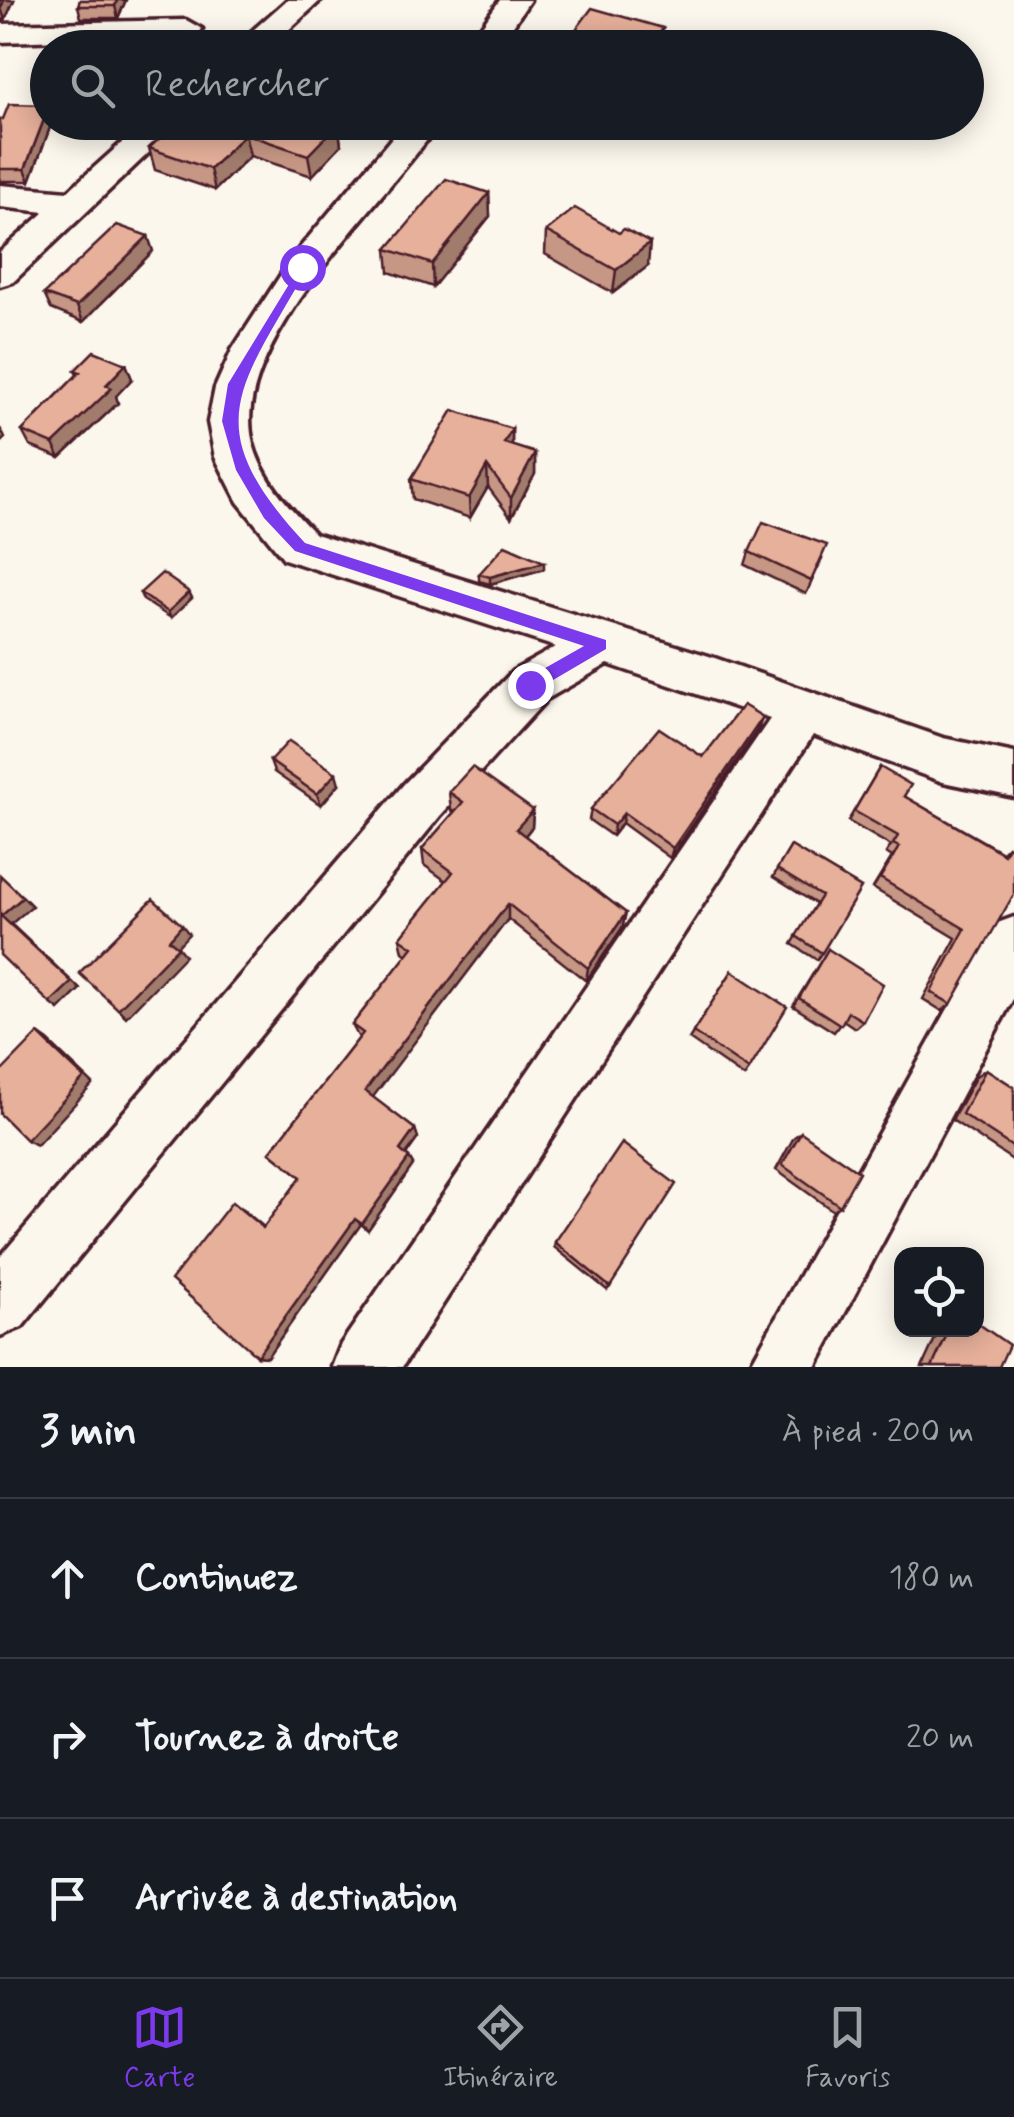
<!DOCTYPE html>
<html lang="fr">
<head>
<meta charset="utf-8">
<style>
	body { margin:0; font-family:Mynerve,sans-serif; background:#242831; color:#f1f3f6 }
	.controls { position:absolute; right:30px; bottom:30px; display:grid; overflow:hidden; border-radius:20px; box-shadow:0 5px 25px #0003 }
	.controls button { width:90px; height:90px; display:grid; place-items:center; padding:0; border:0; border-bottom:2px solid #363941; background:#171b24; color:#f1f3f6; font:50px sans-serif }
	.stop { position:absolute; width:30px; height:30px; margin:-22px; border:8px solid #7c3aed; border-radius:50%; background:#fff }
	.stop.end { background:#7c3aed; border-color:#fff; box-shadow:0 2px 10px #0008 }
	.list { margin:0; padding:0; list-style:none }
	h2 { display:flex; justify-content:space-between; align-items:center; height:130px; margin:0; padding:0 40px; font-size:42px }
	h2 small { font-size:32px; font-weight:400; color:#9ea1a6 }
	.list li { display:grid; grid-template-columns:65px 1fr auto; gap:30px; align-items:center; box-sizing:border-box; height:160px; padding:0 40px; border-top:2px solid #363941 }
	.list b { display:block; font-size:38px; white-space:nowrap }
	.list em { font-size:32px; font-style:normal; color:#9ea1a6 }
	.icon { flex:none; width:55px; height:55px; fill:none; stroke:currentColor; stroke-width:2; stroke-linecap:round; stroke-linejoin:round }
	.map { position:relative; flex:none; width:1014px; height:1367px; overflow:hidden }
	.search { position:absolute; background:#171b24; box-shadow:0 5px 25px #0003; left:30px; right:30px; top:30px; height:110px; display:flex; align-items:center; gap:25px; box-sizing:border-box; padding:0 35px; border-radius:55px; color:#9ea1a6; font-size:38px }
	.sheet { height:610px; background:#171b24 }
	nav { display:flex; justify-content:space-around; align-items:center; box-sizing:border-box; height:140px; border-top:2px solid #363941; background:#171b24; font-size:28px; color:#9ea1a6 }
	nav a { display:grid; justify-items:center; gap:5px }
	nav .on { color:#7c3aed }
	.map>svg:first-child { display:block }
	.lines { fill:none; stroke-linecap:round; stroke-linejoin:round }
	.minor-casing { stroke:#4a1f2b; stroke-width:7 }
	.minor { fill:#fbf7ec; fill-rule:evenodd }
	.wall { fill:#c69784; stroke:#4a1f2b; stroke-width:2.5 }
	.shaded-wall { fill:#a17b6c; stroke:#4a1f2b; stroke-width:2.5 }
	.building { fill:#e6b09a; stroke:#4a1f2b; stroke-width:2.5 }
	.route { fill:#7c3aed }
</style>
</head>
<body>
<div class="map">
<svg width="1014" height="1367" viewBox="0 0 1014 1367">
	<rect width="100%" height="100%" fill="#fbf7ec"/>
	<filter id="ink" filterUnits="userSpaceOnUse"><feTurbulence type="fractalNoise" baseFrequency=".01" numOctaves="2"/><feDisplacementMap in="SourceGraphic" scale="20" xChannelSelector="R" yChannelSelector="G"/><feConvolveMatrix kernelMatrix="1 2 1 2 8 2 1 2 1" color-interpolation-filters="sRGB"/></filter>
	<g filter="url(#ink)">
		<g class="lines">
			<!-- minor casing -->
			<g class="minor-casing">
				<g id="minor">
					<polygon points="287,0 321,0 269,48 233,48"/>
					<polygon points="500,0 530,0 498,48 466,48"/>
					<polygon points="186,20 202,29 197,36 0,42 0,24"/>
					<polygon points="145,122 181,122 13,282 0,286 0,252 45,212 0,207 0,185 68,191"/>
					<path d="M405,122H440C389,198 231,342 252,439C260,477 289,507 315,534L709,656L943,738L1014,753V797L943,782L813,735L402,1367H332L341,1344L770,719L608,664L547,699L440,816L22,1327L0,1336V1257L404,784L513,671L556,647L284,559L238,502L215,457L208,422L215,388L232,350L293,256Z"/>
					<polygon points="1014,917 1014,997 816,1367 749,1367 995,924"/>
				</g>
			</g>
			<!-- minor -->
			<use href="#minor" class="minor"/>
		</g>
		<!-- wall -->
		<g class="wall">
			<polygon points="0,0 14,0 5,20 0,20"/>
			<polygon points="80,0 126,0 118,18 81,18 78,6"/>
			<polygon points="568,40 661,44 659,48 567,48"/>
			<polygon points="0,119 52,122 30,181 0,181"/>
			<polygon points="177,122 338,124 341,145 312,176 250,156 215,190 155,170 149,148"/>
			<polygon points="489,193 490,216 433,287 389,272 387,249"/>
			<polygon points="546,231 648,266 613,293 545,254"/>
			<polygon points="153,251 83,322 51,309 44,294"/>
			<polygon points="126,364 132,379 116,396 118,403 60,458 30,446 22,431 77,375 75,370"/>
			<polygon points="512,429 512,446 535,453 535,474 511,518 488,487 470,518 413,499 411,479"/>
			<polygon points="749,552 822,559 806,594 745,565"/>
			<polygon points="544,569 490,584 479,581 479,574"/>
			<polygon points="189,592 192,598 171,618 143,600 140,593"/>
			<polygon points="758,729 670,858 622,823 612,836 589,820 591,809"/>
			<polygon points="270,761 339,784 321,805 274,772"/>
			<polygon points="880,767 904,796 1002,852 1008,846 951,1004 942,1011 923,999 956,938 873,888 892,857 886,853 891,846 848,821"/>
			<polygon points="449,792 533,810 532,827 525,836 626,913 622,928 586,981 508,919 372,1097 415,1129 418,1138 406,1155 409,1158 413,1165 368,1230 361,1224 267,1357 257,1356 241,1208 264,1227 301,1177 270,1152 359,1038 352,1025 407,955 403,952 400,938 446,881 424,865 422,849 454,812 451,810"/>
			<polygon points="791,846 861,888 817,960 792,944 816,904 773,877"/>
			<polygon points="828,949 863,1021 855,1028 843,1020 834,1032 793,1006"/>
			<polygon points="732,971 749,1070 744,1077 689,1039"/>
			<polygon points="986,1069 1014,1087 1014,1161 952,1120 976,1076"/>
			<polygon points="801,1132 840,1206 832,1210 776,1170 794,1137"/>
			<polygon points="555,1242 610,1287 607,1290 554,1247"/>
			<polygon points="939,1330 976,1330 999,1367 922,1367"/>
		</g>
		<!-- shaded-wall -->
		<g class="shaded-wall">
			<polygon points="4,0 14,0 5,20 1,8"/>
			<polygon points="117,0 126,0 118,18 115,6"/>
			<polygon points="663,28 661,44 659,48 650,48"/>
			<polygon points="48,109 48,122 52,122 30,181 25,169"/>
			<polygon points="338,124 341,145 312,176 308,155"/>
			<polygon points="245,134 250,156 215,190 210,169"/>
			<polygon points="489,193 490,216 433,287 432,264"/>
			<polygon points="148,236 153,251 83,322 77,306"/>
			<polygon points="650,243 648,266 613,293 616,270"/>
			<polygon points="126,364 132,379 116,396 118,403 60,458 53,444"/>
			<polygon points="0,428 5,438 0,443"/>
			<polygon points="512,429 512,450 504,443"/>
			<polygon points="535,453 535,474 511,518 511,498"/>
			<polygon points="487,466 488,487 470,518 469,498"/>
			<polygon points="544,562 544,569 490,584 490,577"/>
			<polygon points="189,592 192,598 171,618 168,612"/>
			<polygon points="763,717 758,729 670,858 673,848"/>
			<polygon points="336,773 339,784 321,805 317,794"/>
			<polygon points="533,810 532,827 516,846 516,829"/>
			<polygon points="624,813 622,823 612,836 614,825"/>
			<polygon points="23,897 32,906 11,924 80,989 59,1010 50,1003 1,916"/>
			<polygon points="508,904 508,919 370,1101 365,1091"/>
			<polygon points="626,913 622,928 586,981 588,968"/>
			<polygon points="182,925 189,934 176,948 169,940"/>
			<polygon points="178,947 185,956 126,1017 118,1009"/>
			<polygon points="38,1034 48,1041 93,1084 37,1145 26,1140"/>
			<polygon points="415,1129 418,1138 403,1158 400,1150"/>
			<polygon points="409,1158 413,1165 368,1230 362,1224"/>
			<polygon points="355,1219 361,1224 267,1357 257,1356"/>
		</g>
		<!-- building -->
		<g class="building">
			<polygon points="80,0 117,0 115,6 78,6"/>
			<polygon points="592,8 663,28 650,48 610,48 568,40"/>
			<polygon points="9,104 48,105 48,109 25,169 0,169 0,119 3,119"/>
			<polygon points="177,122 335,122 338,124 308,155 245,134 210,169 149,148"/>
			<polygon points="446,179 489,193 432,264 387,249"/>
			<polygon points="575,208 619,233 624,229 650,243 616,270 546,231"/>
			<polygon points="117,225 148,236 77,306 44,294"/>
			<polygon points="94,351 126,364 106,385 112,388 53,444 22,431 80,372 75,370"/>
			<polygon points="453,410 512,429 504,443 535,453 511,498 487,466 469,498 411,479"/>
			<polygon points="763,522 827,545 811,581 749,552"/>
			<polygon points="505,545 544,562 490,577 479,574"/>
			<polygon points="162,573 189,592 168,612 140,593"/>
			<polygon points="743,705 763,717 673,848 624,813 614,825 591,809 659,728 703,757"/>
			<polygon points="289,741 336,773 317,794 270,761"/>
			<polygon points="472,767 533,810 516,829 626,913 588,968 508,904 365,1091 415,1129 400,1150 409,1158 362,1224 355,1219 257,1356 171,1280 232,1202 263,1228 301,1177 270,1152 363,1033 352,1025 413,947 400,938 453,872 422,849 463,802 449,792"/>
			<polygon points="880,767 911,785 904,796 1004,854 1008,846 1014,850 1014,894 951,1004 931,992 965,929 880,878 899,847 893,844 898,836 854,811"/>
			<polygon points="791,846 861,888 822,953 796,936 821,896 777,869"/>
			<polygon points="0,875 23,897 1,916 72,982 50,1003 0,955"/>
			<polygon points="153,899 182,925 169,940 178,947 118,1009 79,973"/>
			<polygon points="828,949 883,984 863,1021 848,1012 841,1025 799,998"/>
			<polygon points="732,971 787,1007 749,1070 693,1032"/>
			<polygon points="38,1034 84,1078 26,1140 0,1114 0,1073"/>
			<polygon points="986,1069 1014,1087 1014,1148 962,1114"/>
			<polygon points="801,1132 859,1172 840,1206 782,1165"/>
			<polygon points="622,1143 676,1184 610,1287 555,1242"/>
			<polygon points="976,1322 1009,1345 999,1367 932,1367 949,1330 976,1330"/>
		</g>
	</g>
	<!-- route -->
	<path class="route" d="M302,263L308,267C240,388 195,425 305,543L606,640V649L536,690H524V680L584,646L295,551L264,518L236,470L222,421L228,384Z"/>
</svg>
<div class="controls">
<button><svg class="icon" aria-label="locate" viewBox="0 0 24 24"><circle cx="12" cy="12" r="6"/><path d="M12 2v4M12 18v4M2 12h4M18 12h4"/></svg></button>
</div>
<div class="stop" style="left:302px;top:267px"></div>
<div class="stop end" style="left:530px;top:685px"></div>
<div class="search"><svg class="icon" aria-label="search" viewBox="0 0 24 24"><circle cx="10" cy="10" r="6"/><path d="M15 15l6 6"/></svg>Rechercher</div>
</div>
<section class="sheet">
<h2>3 min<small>À pied · 200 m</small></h2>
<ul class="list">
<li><svg class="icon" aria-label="ahead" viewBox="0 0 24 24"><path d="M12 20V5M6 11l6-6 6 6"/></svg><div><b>Continuez</b></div><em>180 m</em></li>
<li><svg class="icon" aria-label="right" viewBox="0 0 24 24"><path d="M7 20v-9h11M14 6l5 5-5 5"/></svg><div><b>Tournez à droite</b></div><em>20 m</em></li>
<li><svg class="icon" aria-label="arrive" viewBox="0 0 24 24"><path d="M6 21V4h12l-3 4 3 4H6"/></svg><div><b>Arrivée à destination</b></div></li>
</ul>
</section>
<nav>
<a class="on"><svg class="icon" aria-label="map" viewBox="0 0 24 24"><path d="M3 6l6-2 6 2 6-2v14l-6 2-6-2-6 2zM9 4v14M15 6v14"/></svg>Carte</a>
<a><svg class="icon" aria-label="directions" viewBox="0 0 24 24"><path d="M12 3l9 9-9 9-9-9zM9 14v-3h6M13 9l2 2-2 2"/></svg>Itinéraire</a>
<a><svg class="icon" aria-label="saved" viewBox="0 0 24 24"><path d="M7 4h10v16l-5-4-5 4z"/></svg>Favoris</a>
</nav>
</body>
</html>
